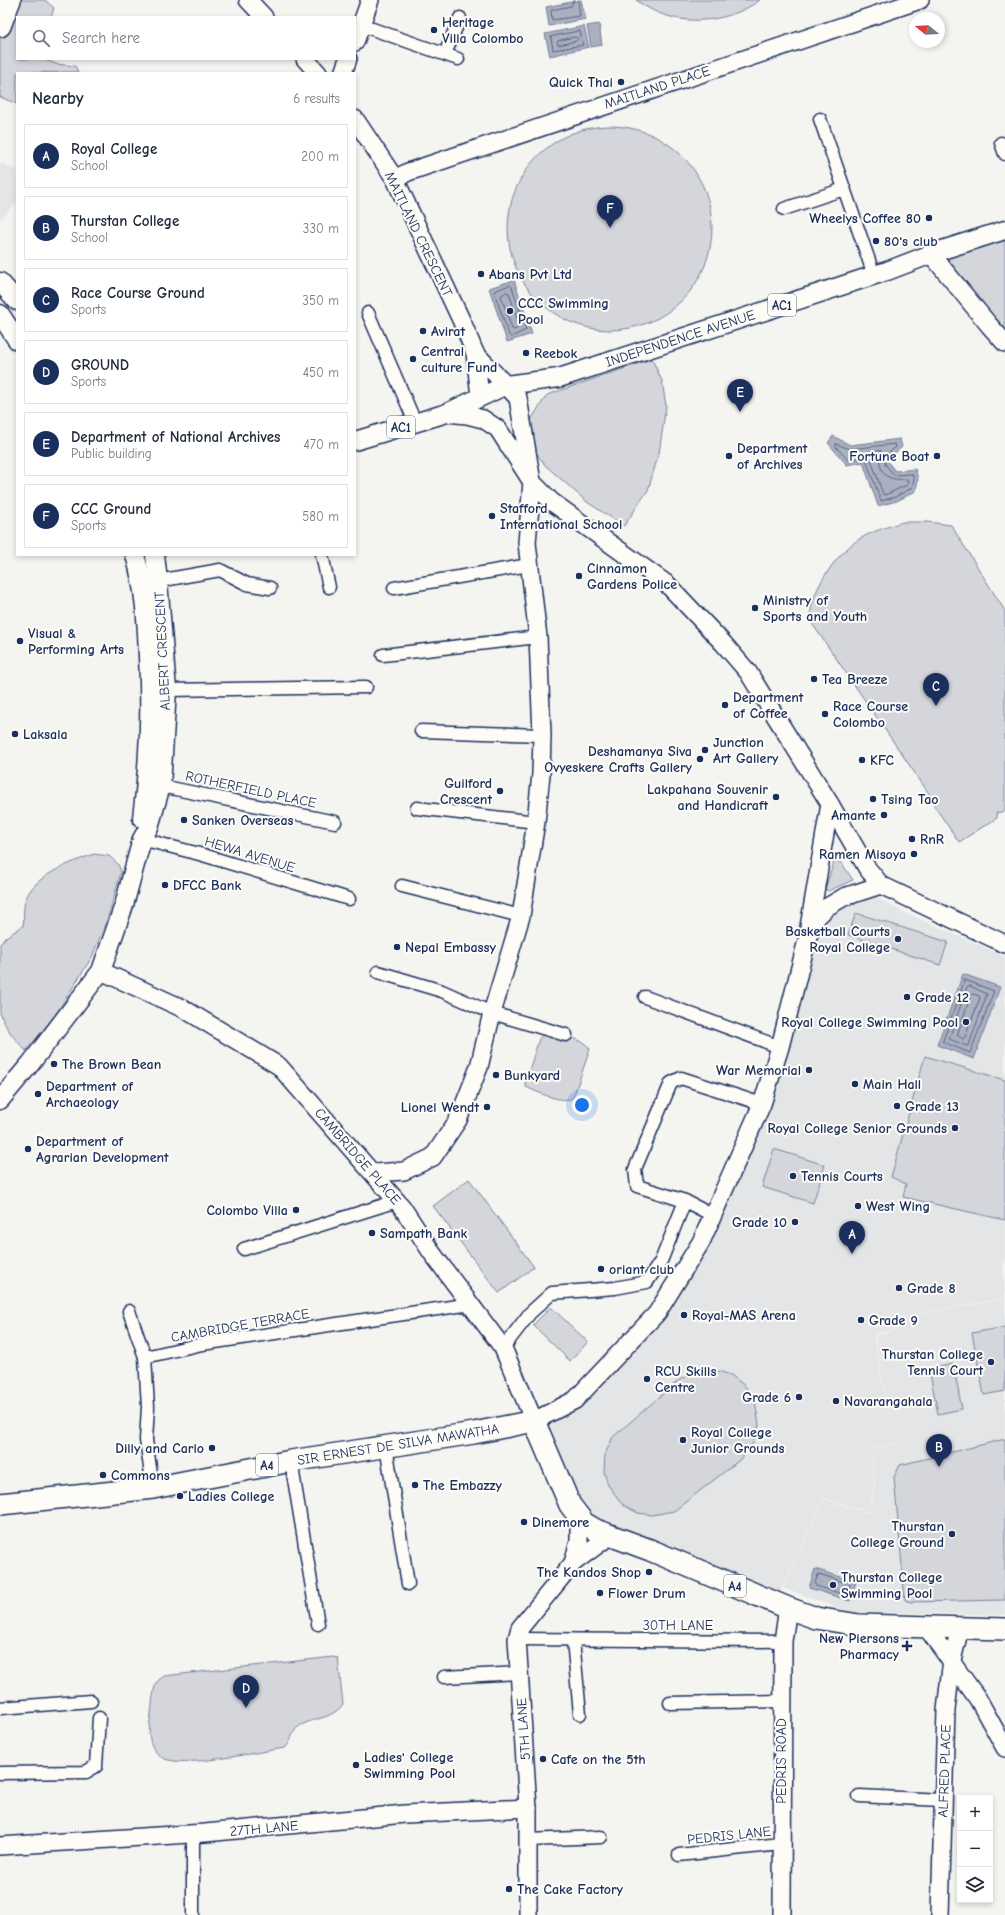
<!DOCTYPE html>
<html lang="en">
<head>
<meta charset="utf-8">
<style>
	body { margin:0; font-family:"Comic Neue",sans-serif; background:#f2f2f3; color:#1f2937 }
	.controls { position:absolute; right:12px; bottom:12px; display:grid; overflow:hidden; border-radius:0px; box-shadow:0 2px 6px #0003 }
	.controls button { width:36px; height:36px; display:grid; place-items:center; padding:0; border:0; border-bottom:1px solid #e0e1e3; background:#fff; color:#1f2937; font:20px sans-serif }
	.compass { position:absolute; left:909px; top:12px; width:36px; height:36px; border-radius:50%; background:#fff; box-shadow:0 2px 6px #0003; rotate:288deg }
	.you { position:absolute; left:582px; top:1105px; width:14px; height:14px; margin:-10px; border:3px solid #fff; border-radius:50%; background:#1a73e8; box-shadow:0 0 0 6px #1a73e833 }
	.badge { display:grid; place-items:center; width:26px; height:26px; border-radius:50%; background:#1b2f5e; color:#fff; font-size:13px; font-weight:700 }
	.pin { position:absolute; translate:-50% -33px; filter:drop-shadow(0 1px 2px #0008) }
	.pin::after { content:''; position:absolute; top:21px; width:14px; height:12px; background:inherit; clip-path:polygon(0 0,100% 0,50% 100%) }
	.list { margin:0; padding:0; list-style:none }
	h2 { display:flex; justify-content:space-between; align-items:center; height:52px; margin:0; padding:0 16px; font-size:17px }
	h2 small { font-size:13px; font-weight:400; color:#747a83 }
	.list li { display:grid; grid-template-columns:26px 1fr auto; gap:12px; align-items:center; box-sizing:border-box; height:64px; margin:0 8px 8px; padding:0 8px; border:1px solid #e0e1e3; border-radius:0px }
	.list b { display:block; font-size:15px; white-space:nowrap }
	.list p { margin:0; font-size:13px; white-space:nowrap; color:#747a83 }
	.list em { font-size:13px; font-style:normal; color:#747a83 }
	.icon { flex:none; width:22px; height:22px; fill:none; stroke:currentColor; stroke-width:2; stroke-linecap:round; stroke-linejoin:round }
	.map { position:relative; flex:none; width:1005px; height:1915px; overflow:hidden }
	.search { position:absolute; background:#fff; box-shadow:0 2px 6px #0003; left:16px; top:16px; width:340px; height:44px; display:flex; align-items:center; gap:10px; box-sizing:border-box; padding:0 14px; border-radius:0px; color:#747a83; font-size:15px }
	.panel { position:absolute; background:#fff; box-shadow:0 2px 6px #0003; left:16px; top:72px; width:340px; height:484px; border-radius:0px }
	.map>svg:first-child { display:block }
	.built { fill:#e4e5e6 }
	.green { fill:#d4d6db; stroke:#78829c }
	.water { fill:#aab0bf; stroke:#717c98 }
	.lines { fill:none; stroke-linecap:round; stroke-linejoin:round }
	.shore { stroke:#546385; stroke-width:1 }
	.street-casing { stroke:#1b2f5e; stroke-width:15 }
	.secondary-casing { stroke:#1b2f5e; stroke-width:20 }
	.primary-casing { stroke:#1b2f5e; stroke-width:21 }
	.highway-casing { stroke:#1b2f5e; stroke-width:24 }
	.street { stroke:#fdfcf7; stroke-width:12 }
	.secondary { stroke:#fdfcf7; stroke-width:17 }
	.primary { stroke:#fdfcf7; stroke-width:18 }
	.highway { stroke:#fdfcf7; stroke-width:21 }
	.poi-dot { fill:#1b2f5e; stroke:#fdfcf7; stroke-width:1.5 }
	.labels { text-anchor:middle; stroke-width:4; stroke-linejoin:round; paint-order:stroke }
	.shield { fill:#fdfcf7; stroke:#5f6c8c; stroke-width:1 }
	.shield-label { font-size:13px; font-weight:bold; fill:#1b2f5e }
	.poi-label { font-size:14px; font-weight:bold; fill:#1b2f5e; stroke:#fdfcf7; text-anchor:start }
	.street-label { font-size:14px; fill:#1b2f5e; stroke:#fdfcf7 }
</style>
</head>
<body>
<div class="map">
<svg width="1005" height="1915" viewBox="0 0 1005 1915">
	<rect width="100%" height="100%" fill="#f4f4f1"/>
	<filter id="ink" filterUnits="userSpaceOnUse"><feTurbulence type="fractalNoise" baseFrequency=".025" numOctaves="2"/><feDisplacementMap in="SourceGraphic" scale="8" xChannelSelector="R" yChannelSelector="G"/><feConvolveMatrix kernelMatrix="1 2 1 2 8 2 1 2 1" color-interpolation-filters="sRGB"/></filter>
	<g filter="url(#ink)">
		<!-- built -->
		<g class="built">
			<polygon points="0,163 17,170 17,202 0,220"/>
			<polygon points="873,895 897,909 1005,956 1005,1263 1003,1264 1005,1298 901,1317 902,1329 877,1333 874,1338 894,1443 870,1450 874,1483 869,1512 824,1498 778,1597 588,1518 541,1422 573,1404 705,1244 812,938 830,911"/>
			<polygon points="1005,1299 1005,1615 849,1612 783,1588 824,1499 869,1513 875,1483 870,1450 894,1444 875,1338 878,1334 903,1329 902,1317"/>
		</g>
		<!-- green -->
		<g class="green">
			<polygon points="12,0 45,0 54,8 51,17 17,17 17,59 42,59 56,64 75,66 78,72 17,73 17,104 0,97 0,32"/>
			<path d="M636,0H760C724,26 672,28 636,0Z"/>
			<circle cx="610" cy="228" r="102"/>
			<polygon points="1005,239 1005,349 941,260"/>
			<polygon points="652,359 662,381 666,406 659,453 648,490 624,526 587,502 545,465 532,447 529,433 532,418 547,395"/>
			<path d="M903,522H928L951,525L1005,611V811L996,813L997,818L959,842L926,794L932,798L811,622C806,596 836,554 858,540C872,531 887,527 903,522Z"/>
			<path d="M94,854L109,856L118,864L121,872L108,917L92,957L56,1014L26,1051C15,1039 5,1028 0,1013V944L6,937L23,926C24,918 23,908 25,901C33,875 71,863 94,854Z"/>
			<polygon points="835,859 842,864 853,880 828,891 825,889"/>
			<polygon points="856,913 948,942 940,965 848,935"/>
			<path d="M551,1032C563,1036 583,1038 590,1049L573,1098C562,1104 537,1092 526,1087L525,1083L539,1039L544,1033Z"/>
			<polygon points="925,1056 1005,1080 1005,1220 903,1197 906,1184 891,1177"/>
			<polygon points="774,1149 825,1165 813,1203 762,1187"/>
			<polygon points="469,1179 534,1267 499,1293 433,1206"/>
			<polygon points="551,1307 588,1342 570,1361 533,1325"/>
			<polygon points="1005,1327 1005,1391 984,1395 972,1333"/>
			<polygon points="953,1364 962,1409 938,1414 929,1369"/>
			<polygon points="699,1371 718,1371 731,1375 745,1386 755,1401 759,1425 753,1443 742,1458 674,1511 652,1515 638,1513 623,1505 608,1485 604,1472 605,1454 613,1437 679,1380"/>
			<polygon points="1005,1439 1005,1600 911,1602 905,1600 894,1477 900,1465"/>
			<path d="M333,1657L338,1658L343,1704C332,1720 313,1717 298,1727C291,1733 292,1742 285,1748C261,1751 179,1770 161,1757C149,1748 148,1735 150,1721C152,1711 152,1690 157,1682C158,1680 162,1678 164,1676Z"/>
		</g>
		<!-- water -->
		<g class="water">
			<polygon points="581,0 586,19 549,26 546,7"/>
			<polygon points="599,24 602,45 591,47 587,26"/>
			<polygon points="584,26 589,47 550,56 545,34"/>
			<polygon points="514,280 532,334 507,342 489,288"/>
			<polygon points="833,436 850,445 900,439 902,447 889,458 888,462 895,471 915,469 918,479 916,491 897,501 878,506 863,462 847,465 828,443"/>
			<polygon points="963,974 1000,987 974,1059 937,1045"/>
			<polygon points="815,1569 856,1582 850,1601 809,1588"/>
		</g>
		<g class="lines">
			<!-- shore -->
			<g class="shore">
				<polyline points="574,0 571,6 551,10 552,20 580,16 578,0"/>
				<polygon points="580,31 583,45 553,50 551,37"/>
				<polygon points="576,37 578,39 576,41 559,45 557,44 558,41"/>
				<polygon points="510,285 512,287 526,330 511,337 509,335 494,292"/>
				<polygon points="507,292 509,293 520,327 514,330 512,329 501,296"/>
				<polygon points="836,444 850,449 895,444 896,447 885,456 885,464 894,475 912,474 914,479 912,488 895,497 881,501 866,460 862,458 848,460 836,447"/>
				<path d="M881,451C881,455 879,459 880,464C883,479 894,480 907,479L908,481L907,485L885,495L883,494L871,460L867,454L869,452Z"/>
				<polygon points="965,980 994,991 970,1053 943,1042"/>
				<polygon points="970,986 987,994 969,1045 967,1046 949,1039 967,987"/>
				<polygon points="973,994 979,996 980,998 965,1037 963,1039 957,1035 971,995"/>
				<polygon points="819,1574 850,1584 848,1594 846,1595 816,1586 815,1583"/>
			</g>
			<!-- street casing -->
			<g class="street-casing">
				<g id="street">
					<polyline points="361,25 458,59"/>
					<polyline points="445,54 460,18"/>
					<polyline points="820,119 874,275"/>
					<polyline points="1001,143 1005,154"/>
					<polyline points="784,209 844,189"/>
					<polyline points="368,313 415,422"/>
					<polyline points="322,555 329,587"/>
					<polyline points="158,581 220,570 247,584 270,588"/>
					<polyline points="394,588 529,565"/>
					<polyline points="383,655 538,637"/>
					<polyline points="167,690 366,687"/>
					<polyline points="421,731 542,735"/>
					<polyline points="161,786 335,822"/>
					<polyline points="417,808 536,822"/>
					<polyline points="142,839 203,855 349,899"/>
					<polyline points="402,886 521,916"/>
					<polyline points="378,972 442,991 492,1013 566,1035"/>
					<polyline points="645,997 780,1047"/>
					<polyline points="714,1216 685,1201 637,1186 635,1169 671,1083 681,1078 762,1104"/>
					<polyline points="244,1249 397,1201"/>
					<polyline points="129,1311 145,1357"/>
					<polyline points="503,1348 530,1313 552,1293 615,1288 647,1282 661,1261 685,1201"/>
					<polyline points="386,1446 408,1584"/>
					<polyline points="291,1461 318,1624"/>
					<polyline points="153,1488 146,1440 148,1407 145,1357 202,1344 471,1304"/>
					<polyline points="517,1639 783,1641"/>
					<polyline points="573,1640 580,1714"/>
					<polyline points="444,1677 519,1673"/>
					<polyline points="670,1703 782,1701"/>
					<polyline points="0,1708 91,1701"/>
					<polyline points="0,1773 86,1772 96,1766 99,1718"/>
					<polyline points="859,1796 942,1800"/>
					<polyline points="528,1840 601,1837"/>
					<polyline points="679,1855 781,1844"/>
					<polyline points="193,1915 193,1834"/>
				</g>
			</g>
			<!-- secondary casing -->
			<g class="secondary-casing">
				<g id="secondary">
					<polyline points="248,0 264,17"/>
					<polyline points="355,42 370,0"/>
					<polyline points="305,59 318,73"/>
					<polyline points="343,73 348,59"/>
					<polyline points="355,119 395,179 463,324 475,353 480,396"/>
					<polyline points="395,179 408,172 920,0"/>
					<polyline points="931,254 989,325 1005,343"/>
					<polyline points="447,413 467,415 483,419 498,429 532,482 552,502 668,585 723,643 748,672 830,804 867,868 881,885 1005,944"/>
					<polyline points="809,927 830,804"/>
					<polyline points="101,971 184,1009 279,1066 402,1207 432,1253 503,1348 534,1421 575,1400 657,1313 701,1242 762,1104 780,1047 808,936 817,917 827,907 844,897 881,885"/>
					<polyline points="374,1173 404,1171 433,1157 458,1120 479,1067 492,1013 521,916 536,822 541,774 542,735 538,637 527,543 532,482 518,398 475,353"/>
					<polyline points="573,1563 579,1542 579,1516"/>
					<polyline points="927,1628 978,1699 1005,1748"/>
					<polyline points="0,1846 205,1833 405,1814 528,1808"/>
					<polyline points="528,1915 528,1808 517,1639 520,1628 573,1563 611,1535"/>
					<polyline points="782,1915 783,1641 788,1608"/>
					<polyline points="940,1915 946,1710 952,1660 960,1628"/>
				</g>
			</g>
			<!-- primary casing -->
			<g class="primary-casing">
				<g id="primary">
					<polyline points="0,282 17,301"/>
					<polyline points="0,314 17,340"/>
					<polyline points="355,441 447,413 506,385 559,378 887,271 939,251 1005,230"/>
					<path d="M135,555C145,589 147,623 148,657C151,711 149,765 142,818"/>
					<polyline points="0,1100 31,1063 101,971 124,905 142,839 149,827 161,786 167,690 158,581 155,555"/>
				</g>
			</g>
			<!-- highway casing -->
			<g class="highway-casing">
				<g id="highway">
					<polyline points="0,26 10,0"/>
					<polyline points="0,1504 153,1488 291,1461 474,1433 534,1421 570,1505 584,1523 596,1530 650,1550 788,1608 816,1618 859,1625 1005,1629"/>
				</g>
			</g>
			<!-- street -->
			<use href="#street" class="street"/>
			<!-- secondary -->
			<use href="#secondary" class="secondary"/>
			<!-- primary -->
			<use href="#primary" class="primary"/>
			<!-- highway -->
			<use href="#highway" class="highway"/>
		</g>
	</g>
	<!-- markers -->
	<g class="poi-dot">
		<circle cx="434" cy="30" r="4"/>
		<circle cx="621" cy="82" r="4"/>
		<circle cx="929" cy="218" r="4"/>
		<circle cx="876" cy="241" r="4"/>
		<circle cx="481" cy="274" r="4"/>
		<circle cx="510" cy="311" r="4"/>
		<circle cx="423" cy="331" r="4"/>
		<circle cx="526" cy="353" r="4"/>
		<circle cx="413" cy="359" r="4"/>
		<circle cx="729" cy="456" r="4"/>
		<circle cx="937" cy="456" r="4"/>
		<circle cx="492" cy="516" r="4"/>
		<circle cx="579" cy="576" r="4"/>
		<circle cx="755" cy="608" r="4"/>
		<circle cx="20" cy="641" r="4"/>
		<circle cx="814" cy="679" r="4"/>
		<circle cx="725" cy="705" r="4"/>
		<circle cx="825" cy="714" r="4"/>
		<circle cx="15" cy="734" r="4"/>
		<circle cx="705" cy="750" r="4"/>
		<circle cx="700" cy="759" r="4"/>
		<circle cx="862" cy="760" r="4"/>
		<circle cx="500" cy="791" r="4"/>
		<circle cx="776" cy="797" r="4"/>
		<circle cx="873" cy="799" r="4"/>
		<circle cx="884" cy="815" r="4"/>
		<circle cx="184" cy="820" r="4"/>
		<circle cx="912" cy="839" r="4"/>
		<circle cx="914" cy="854" r="4"/>
		<circle cx="165" cy="885" r="4"/>
		<circle cx="898" cy="939" r="4"/>
		<circle cx="397" cy="947" r="4"/>
		<circle cx="907" cy="997" r="4"/>
		<circle cx="966" cy="1022" r="4"/>
		<circle cx="54" cy="1064" r="4"/>
		<circle cx="809" cy="1070" r="4"/>
		<circle cx="496" cy="1075" r="4"/>
		<circle cx="855" cy="1084" r="4"/>
		<circle cx="38" cy="1094" r="4"/>
		<circle cx="897" cy="1106" r="4"/>
		<circle cx="487" cy="1107" r="4"/>
		<circle cx="955" cy="1128" r="4"/>
		<circle cx="28" cy="1149" r="4"/>
		<circle cx="793" cy="1176" r="4"/>
		<circle cx="858" cy="1206" r="4"/>
		<circle cx="296" cy="1210" r="4"/>
		<circle cx="795" cy="1222" r="4"/>
		<circle cx="372" cy="1233" r="4"/>
		<circle cx="601" cy="1269" r="4"/>
		<circle cx="899" cy="1288" r="4"/>
		<circle cx="684" cy="1315" r="4"/>
		<circle cx="861" cy="1320" r="4"/>
		<circle cx="991" cy="1362" r="4"/>
		<circle cx="647" cy="1379" r="4"/>
		<circle cx="799" cy="1397" r="4"/>
		<circle cx="836" cy="1401" r="4"/>
		<circle cx="683" cy="1440" r="4"/>
		<circle cx="212" cy="1448" r="4"/>
		<circle cx="103" cy="1475" r="4"/>
		<circle cx="415" cy="1485" r="4"/>
		<circle cx="180" cy="1496" r="4"/>
		<circle cx="524" cy="1522" r="4"/>
		<circle cx="952" cy="1534" r="4"/>
		<circle cx="649" cy="1572" r="4"/>
		<circle cx="833" cy="1585" r="4"/>
		<circle cx="600" cy="1593" r="4"/>
		<path d="M905 1640h4v4h4v4h-4v4h-4v-4h-4v-4h4z"/>
		<circle cx="543" cy="1759" r="4"/>
		<circle cx="356" cy="1765" r="4"/>
		<circle cx="509" cy="1889" r="4"/>
	</g>
	<g class="labels">
		<!-- shield labels -->
		<g class="shield">
			<rect x="768" y="294" width="28" height="22" rx="3"/>
			<rect x="387" y="416" width="28" height="22" rx="3"/>
			<rect x="256" y="1454" width="22" height="22" rx="3"/>
			<rect x="724" y="1575" width="22" height="22" rx="3"/>
		</g>
		<g class="shield-label">
			<text x="782" y="310">AC1</text>
			<text x="401" y="432">AC1</text>
			<text x="267" y="1470">A4</text>
			<text x="735" y="1591">A4</text>
		</g>
		<!-- poi labels -->
		<g class="poi-label">
			<text x="442" y="27">Heritage<tspan x="442" dy="16">Villa Colombo</tspan></text>
			<text x="613" y="87" text-anchor="end">Quick Thai</text>
			<text x="921" y="223" text-anchor="end">Wheelys Coffee 80</text>
			<text x="884" y="246">80's club</text>
			<text x="489" y="279">Abans Pvt Ltd</text>
			<text x="518" y="308">CCC Swimming<tspan x="518" dy="16">Pool</tspan></text>
			<text x="431" y="336">Avirat</text>
			<text x="421" y="356">Central<tspan x="421" dy="16">culture Fund</tspan></text>
			<text x="534" y="358">Reebok</text>
			<text x="737" y="453">Department<tspan x="737" dy="16">of Archives</tspan></text>
			<text x="929" y="461" text-anchor="end">Fortune Boat</text>
			<text x="500" y="513">Stafford<tspan x="500" dy="16">International School</tspan></text>
			<text x="587" y="573">Cinnamon<tspan x="587" dy="16">Gardens Police</tspan></text>
			<text x="763" y="605">Ministry of<tspan x="763" dy="16">Sports and Youth</tspan></text>
			<text x="28" y="638">Visual &amp;<tspan x="28" dy="16">Performing Arts</tspan></text>
			<text x="822" y="684">Tea Breeze</text>
			<text x="733" y="702">Department<tspan x="733" dy="16">of Coffee</tspan></text>
			<text x="833" y="711">Race Course<tspan x="833" dy="16">Colombo</tspan></text>
			<text x="23" y="739">Laksala</text>
			<text x="713" y="747">Junction<tspan x="713" dy="16">Art Gallery</tspan></text>
			<text x="692" y="756" text-anchor="end">Deshamanya Siva<tspan x="692" dy="16">Ovyeskere Crafts Gallery</tspan></text>
			<text x="870" y="765">KFC</text>
			<text x="492" y="788" text-anchor="end">Guilford<tspan x="492" dy="16">Crescent</tspan></text>
			<text x="768" y="794" text-anchor="end">Lakpahana Souvenir<tspan x="768" dy="16">and Handicraft</tspan></text>
			<text x="881" y="804">Tsing Tao</text>
			<text x="876" y="820" text-anchor="end">Amante</text>
			<text x="192" y="825">Sanken Overseas</text>
			<text x="920" y="844">RnR</text>
			<text x="906" y="859" text-anchor="end">Ramen Misoya</text>
			<text x="173" y="890">DFCC Bank</text>
			<text x="890" y="936" text-anchor="end">Basketball Courts<tspan x="890" dy="16">Royal College</tspan></text>
			<text x="405" y="952">Nepal Embassy</text>
			<text x="915" y="1002">Grade 12</text>
			<text x="958" y="1027" text-anchor="end">Royal College Swimming Pool</text>
			<text x="62" y="1069">The Brown Bean</text>
			<text x="801" y="1075" text-anchor="end">War Memorial</text>
			<text x="504" y="1080">Bunkyard</text>
			<text x="863" y="1089">Main Hall</text>
			<text x="46" y="1091">Department of<tspan x="46" dy="16">Archaeology</tspan></text>
			<text x="905" y="1111">Grade 13</text>
			<text x="479" y="1112" text-anchor="end">Lionel Wendt</text>
			<text x="947" y="1133" text-anchor="end">Royal College Senior Grounds</text>
			<text x="36" y="1146">Department of<tspan x="36" dy="16">Agrarian Development</tspan></text>
			<text x="801" y="1181">Tennis Courts</text>
			<text x="866" y="1211">West Wing</text>
			<text x="288" y="1215" text-anchor="end">Colombo Villa</text>
			<text x="787" y="1227" text-anchor="end">Grade 10</text>
			<text x="380" y="1238">Sampath Bank</text>
			<text x="609" y="1274">oriant club</text>
			<text x="907" y="1293">Grade 8</text>
			<text x="692" y="1320">Royal-MAS Arena</text>
			<text x="869" y="1325">Grade 9</text>
			<text x="983" y="1359" text-anchor="end">Thurstan College<tspan x="983" dy="16">Tennis Court</tspan></text>
			<text x="655" y="1376">RCU Skills<tspan x="655" dy="16">Centre</tspan></text>
			<text x="791" y="1402" text-anchor="end">Grade 6</text>
			<text x="844" y="1406">Navarangahala</text>
			<text x="691" y="1437">Royal College<tspan x="691" dy="16">Junior Grounds</tspan></text>
			<text x="204" y="1453" text-anchor="end">Dilly and Carlo</text>
			<text x="111" y="1480">Commons</text>
			<text x="423" y="1490">The Embazzy</text>
			<text x="188" y="1501">Ladies College</text>
			<text x="532" y="1527">Dinemore</text>
			<text x="944" y="1531" text-anchor="end">Thurstan<tspan x="944" dy="16">College Ground</tspan></text>
			<text x="641" y="1577" text-anchor="end">The Kandos Shop</text>
			<text x="841" y="1582">Thurstan College<tspan x="841" dy="16">Swimming Pool</tspan></text>
			<text x="608" y="1598">Flower Drum</text>
			<text x="899" y="1643" text-anchor="end">New Piersons<tspan x="899" dy="16">Pharmacy</tspan></text>
			<text x="364" y="1762">Ladies' College<tspan x="364" dy="16">Swimming Pool</tspan></text>
			<text x="551" y="1764">Cafe on the 5th</text>
			<text x="517" y="1894">The Cake Factory</text>
		</g>
		<!-- street labels -->
		<g class="street-label">
			<text transform="translate(657 87) rotate(-18)" y="5">MAITLAND PLACE</text>
			<text transform="translate(419 234) rotate(64)" y="5">MAITLAND CRESCENT</text>
			<text transform="translate(680 338) rotate(-18)" y="5">INDEPENDENCE AVENUE</text>
			<text transform="translate(162 651) rotate(-93)" y="5">ALBERT CRESCENT</text>
			<text transform="translate(251 789) rotate(12)" y="5">ROTHERFIELD PLACE</text>
			<text transform="translate(250 854) rotate(17)" y="5">HEWA AVENUE</text>
			<text transform="translate(358 1156) rotate(49)" y="5">CAMBRIDGE PLACE</text>
			<text transform="translate(240 1325) rotate(-10)" y="5">CAMBRIDGE TERRACE</text>
			<text transform="translate(398 1444) rotate(-9)" y="5">SIR ERNEST DE SILVA MAWATHA</text>
			<text x="678" y="1630">30TH LANE</text>
			<text transform="translate(523 1729) rotate(-94)" y="5">5TH LANE</text>
			<text transform="translate(781 1761) rotate(-90)" y="5">PEDRIS ROAD</text>
			<text transform="translate(944 1771) rotate(-88)" y="5">ALFRED PLACE</text>
			<text transform="translate(264 1828) rotate(-5)" y="5">27TH LANE</text>
			<text transform="translate(729 1835) rotate(-6)" y="5">PEDRIS LANE</text>
		</g>
	</g>
</svg>
<div class="controls">
<button>+</button>
<button>−</button>
<button><svg class="icon" aria-label="layers" viewBox="0 0 24 24"><path d="M12 4l9 5-9 5-9-5zM3 14l9 5 9-5"/></svg></button>
</div>
<svg class="compass" viewBox="-18 -18 36 36"><path d="M0-13l5 13h-10z" fill="#e53935"/><path d="M0 13l5-13h-10z" fill="#747a83"/></svg>
<div class="you"></div>
<div class="pin badge" style="left:852px;top:1254px">A</div>
<div class="pin badge" style="left:939px;top:1467px">B</div>
<div class="pin badge" style="left:936px;top:706px">C</div>
<div class="pin badge" style="left:246px;top:1708px">D</div>
<div class="pin badge" style="left:740px;top:412px">E</div>
<div class="pin badge" style="left:610px;top:228px">F</div>
<div class="search"><svg class="icon" aria-label="search" viewBox="0 0 24 24"><circle cx="10" cy="10" r="6"/><path d="M15 15l6 6"/></svg>Search here</div>
<section class="panel">
<h2>Nearby<small>6 results</small></h2>
<ul class="list">
<li><span class="badge">A</span><div><b>Royal College</b><p>School</p></div><em>200 m</em></li>
<li><span class="badge">B</span><div><b>Thurstan College</b><p>School</p></div><em>330 m</em></li>
<li><span class="badge">C</span><div><b>Race Course Ground</b><p>Sports</p></div><em>350 m</em></li>
<li><span class="badge">D</span><div><b>GROUND</b><p>Sports</p></div><em>450 m</em></li>
<li><span class="badge">E</span><div><b>Department of National Archives</b><p>Public building</p></div><em>470 m</em></li>
<li><span class="badge">F</span><div><b>CCC Ground</b><p>Sports</p></div><em>580 m</em></li>
</ul>
</section>
</div>
</body>
</html>
